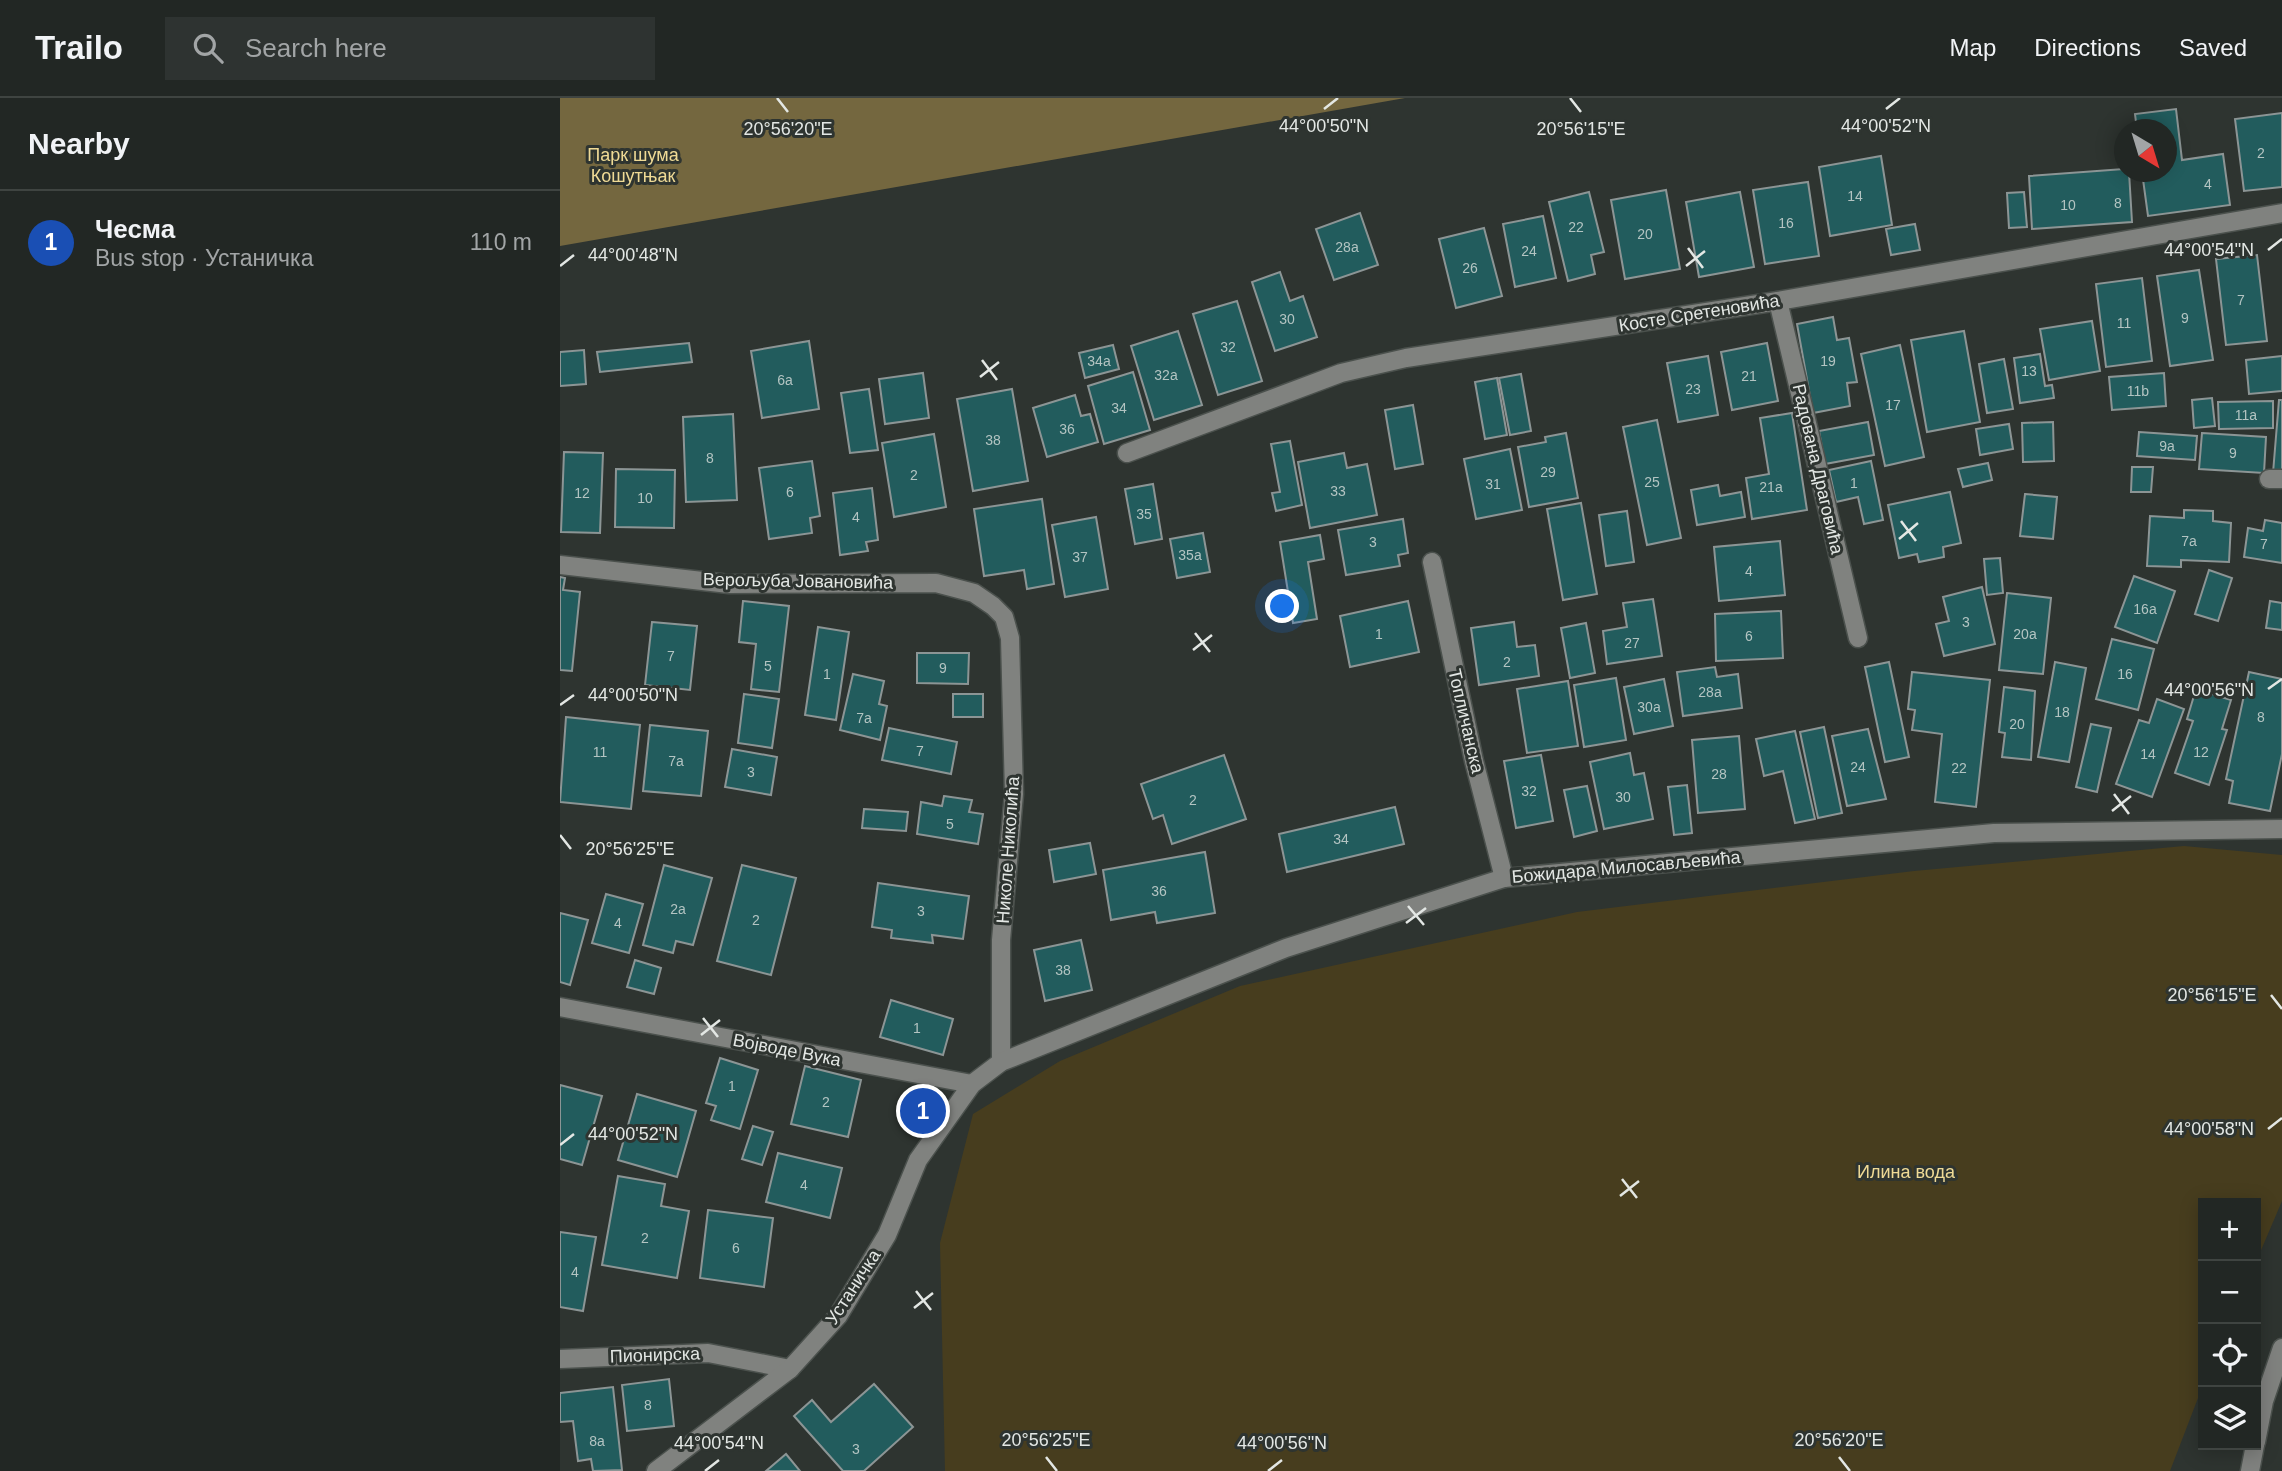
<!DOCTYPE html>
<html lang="en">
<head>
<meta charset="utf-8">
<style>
	body { margin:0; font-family:Arial,sans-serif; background:#2e3331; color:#f1f3f6 }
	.controls { position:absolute; right:21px; bottom:21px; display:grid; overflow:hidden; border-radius:0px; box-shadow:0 4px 18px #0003 }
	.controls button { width:63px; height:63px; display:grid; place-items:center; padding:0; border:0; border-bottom:2px solid #3f4441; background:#222724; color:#f1f3f6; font:35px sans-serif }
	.compass { position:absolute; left:1554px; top:21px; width:63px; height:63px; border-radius:50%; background:#222724; box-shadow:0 4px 18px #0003; rotate:142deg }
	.you { position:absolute; left:723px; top:509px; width:24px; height:24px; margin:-18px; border:5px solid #fff; border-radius:50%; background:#1a73e8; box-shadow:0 0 0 10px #1a73e833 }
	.badge { display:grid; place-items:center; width:46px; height:46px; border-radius:50%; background:#f987e8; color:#fff; font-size:23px; font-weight:700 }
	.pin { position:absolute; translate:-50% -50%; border:4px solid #fff; box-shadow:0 2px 7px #0006 }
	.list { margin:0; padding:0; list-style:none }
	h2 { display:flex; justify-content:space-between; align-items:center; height:91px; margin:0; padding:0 28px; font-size:30px }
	h2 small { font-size:23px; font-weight:400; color:#a2a5a6 }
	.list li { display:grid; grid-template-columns:46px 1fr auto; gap:21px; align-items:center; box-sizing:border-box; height:105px; padding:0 28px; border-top:2px solid #3f4441 }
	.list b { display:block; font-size:26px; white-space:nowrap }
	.list p { margin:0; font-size:23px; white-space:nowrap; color:#a2a5a6 }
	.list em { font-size:23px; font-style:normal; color:#a2a5a6 }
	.icon { flex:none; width:38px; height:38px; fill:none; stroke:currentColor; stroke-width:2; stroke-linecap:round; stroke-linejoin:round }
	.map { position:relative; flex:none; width:1722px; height:1373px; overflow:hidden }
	header { display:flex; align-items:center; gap:42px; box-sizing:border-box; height:98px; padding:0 35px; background:#222724; border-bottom:2px solid #3f4441 }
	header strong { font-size:33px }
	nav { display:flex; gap:38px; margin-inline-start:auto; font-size:24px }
	.search { width:490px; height:63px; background:#2e3331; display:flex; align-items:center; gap:18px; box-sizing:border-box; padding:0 24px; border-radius:0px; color:#a2a5a6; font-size:26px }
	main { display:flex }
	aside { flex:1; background:#222724 }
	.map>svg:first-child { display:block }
	.green { fill:#473d1e }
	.forest { fill:#74673f }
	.building { fill:#225c5d; stroke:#8c9595; stroke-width:2 }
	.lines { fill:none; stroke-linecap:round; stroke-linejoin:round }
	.minor-casing { stroke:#4b514d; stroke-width:21 }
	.minor { stroke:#80827f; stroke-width:18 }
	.ticks { fill:none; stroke:#e3e7e4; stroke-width:2.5 }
	.labels { text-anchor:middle; stroke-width:6; stroke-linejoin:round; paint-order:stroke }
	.number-label { font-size:14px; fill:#b3c4c2 }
	.park-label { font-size:18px; fill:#efda95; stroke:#2e3430 }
	.street-label { font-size:18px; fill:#e3e7e4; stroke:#2e3430 }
	.ticks-label { font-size:18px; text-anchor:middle; fill:#e3e7e4; stroke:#2e3430; stroke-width:6; stroke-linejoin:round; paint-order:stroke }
</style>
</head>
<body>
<header>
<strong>Trailo</strong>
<div class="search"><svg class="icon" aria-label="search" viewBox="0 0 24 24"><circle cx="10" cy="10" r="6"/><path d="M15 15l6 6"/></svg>Search here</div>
<nav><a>Map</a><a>Directions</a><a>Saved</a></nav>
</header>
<main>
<aside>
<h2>Nearby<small></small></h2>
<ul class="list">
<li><span class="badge" style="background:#1a4fb4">1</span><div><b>Чесма</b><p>Bus stop · Устаничка</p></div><em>110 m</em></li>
</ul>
</aside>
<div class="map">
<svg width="1722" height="1373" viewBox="0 0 1722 1373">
	<rect width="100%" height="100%" fill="#2e3430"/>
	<!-- green -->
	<polygon class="green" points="1624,748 1722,757 1722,1103 1696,1164 1696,1105 1643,1105 1643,1287 1610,1373 385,1373 380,1145 413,1016 500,963 680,888 1017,814 1354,773"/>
	<!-- forest -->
	<polygon class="forest" points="0,0 845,0 0,148"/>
	<!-- building -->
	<g class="building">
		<polygon points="1616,11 1622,62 1663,56 1670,107 1588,118 1582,74 1606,74 1606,32 1577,32 1575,16"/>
		<polygon points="1722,15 1722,89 1684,93 1675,21"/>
		<polygon points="1321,58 1332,127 1270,138 1259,69"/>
		<polygon points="1564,71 1569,74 1572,124 1472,131 1469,78"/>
		<polygon points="1248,84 1259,158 1205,166 1193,92"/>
		<polygon points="1106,92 1120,171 1065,181 1051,102"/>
		<polygon points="1029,94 1044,154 1031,157 1035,176 1008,183 989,104"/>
		<polygon points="1180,94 1194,169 1139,179 1126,104"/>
		<polygon points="1464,94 1467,129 1449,130 1447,95"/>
		<polygon points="800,115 818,167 774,182 756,131"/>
		<polygon points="983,118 996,180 955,189 943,126"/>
		<polygon points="1355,126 1360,152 1331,157 1326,131"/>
		<polygon points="924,130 942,198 896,210 879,141"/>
		<polygon points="1697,157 1707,243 1666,247 1656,161"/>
		<polygon points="1639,172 1653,262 1610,268 1597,178"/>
		<polygon points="720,174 730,203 743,198 757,239 715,253 692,184"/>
		<polygon points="1582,180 1592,263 1546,269 1536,186"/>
		<polygon points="677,203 702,283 658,297 633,216"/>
		<polygon points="1273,219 1277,242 1289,240 1297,284 1287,285 1290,308 1253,315 1237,226"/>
		<polygon points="1532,223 1540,273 1489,282 1480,231"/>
		<polygon points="618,233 642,307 594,322 571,248"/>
		<polygon points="1404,233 1420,324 1367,334 1351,242"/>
		<polygon points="249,243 259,311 202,320 191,253"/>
		<polygon points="129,245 132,264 40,274 37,254"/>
		<polygon points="1207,245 1218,303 1172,312 1161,254"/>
		<polygon points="553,247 559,271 525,280 519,255"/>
		<polygon points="1340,247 1364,359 1325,368 1301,256"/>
		<polygon points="24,252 26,286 0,288 0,254"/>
		<polygon points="1480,256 1485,288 1492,287 1494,300 1460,305 1454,260"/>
		<polygon points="1148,258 1158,317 1118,324 1107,265"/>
		<polygon points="1722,258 1722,293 1689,296 1686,262"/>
		<polygon points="1444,261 1453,311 1427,315 1419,266"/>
		<polygon points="573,274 590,332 544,346 528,288"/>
		<polygon points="363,275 369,320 325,326 319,281"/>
		<polygon points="1604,275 1606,308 1552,312 1549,279"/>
		<polygon points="961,276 971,333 950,337 939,280"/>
		<polygon points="937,280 947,337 925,341 915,284"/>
		<polygon points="309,291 318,352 290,355 281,295"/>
		<polygon points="452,291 468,383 413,393 397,301"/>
		<polygon points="515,297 521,318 530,316 538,344 487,359 473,310"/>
		<polygon points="1652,300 1655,328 1634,330 1632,302"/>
		<polygon points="1719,302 1722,302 1722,376 1713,375"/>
		<polygon points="1713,303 1713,330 1659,331 1658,304"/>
		<polygon points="853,307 863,366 835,371 825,312"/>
		<polygon points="1232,315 1247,412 1192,421 1186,380 1209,376 1200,320"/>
		<polygon points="173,316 177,402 126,404 123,319"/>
		<polygon points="1097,322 1121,440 1087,447 1063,329"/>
		<polygon points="1308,324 1314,357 1265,366 1259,333"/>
		<polygon points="1493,324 1494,363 1463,364 1462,325"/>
		<polygon points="1449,326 1453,351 1420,357 1416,331"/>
		<polygon points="1579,334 1637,338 1635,362 1577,358"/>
		<polygon points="1006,335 1018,400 969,409 958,349 986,344 985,339"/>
		<polygon points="1642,335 1706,339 1704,375 1639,371"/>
		<polygon points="374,336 386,409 334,419 322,345"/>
		<polygon points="730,343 742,407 716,413 712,395 720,394 711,346"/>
		<polygon points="950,351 962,412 916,421 904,361"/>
		<polygon points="4,354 43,355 40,435 1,434"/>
		<polygon points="784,355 787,370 807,366 817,417 750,430 738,364"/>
		<polygon points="252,363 260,418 250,420 252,435 209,441 199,370"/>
		<polygon points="1311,363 1323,422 1304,426 1298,399 1276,404 1269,372"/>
		<polygon points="1428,365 1432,382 1403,389 1398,371"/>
		<polygon points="1572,369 1593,369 1591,394 1571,394"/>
		<polygon points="56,371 115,372 114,430 55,429"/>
		<polygon points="593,386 602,441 575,446 565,391"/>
		<polygon points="1158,387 1160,398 1181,394 1185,419 1137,427 1131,392"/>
		<polygon points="312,390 318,442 306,444 308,453 280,457 273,395"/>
		<polygon points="1390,394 1401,445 1383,449 1384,459 1359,464 1357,456 1339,460 1328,407"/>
		<polygon points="1465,396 1497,399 1493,441 1460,438"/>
		<polygon points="482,401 494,486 467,491 464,472 424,478 414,411"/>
		<polygon points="1021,405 1037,496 1003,502 987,411"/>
		<polygon points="1624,412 1653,413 1653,423 1671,425 1669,464 1621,462 1621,469 1587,468 1590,418 1624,420"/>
		<polygon points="1067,413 1074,464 1046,468 1039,417"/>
		<polygon points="536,419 548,491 505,499 492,427"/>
		<polygon points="843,421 848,455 838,457 840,468 786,477 778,432"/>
		<polygon points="1705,422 1722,425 1722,465 1684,459 1688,430 1703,433"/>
		<polygon points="643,435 650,474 617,480 610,441"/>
		<polygon points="760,437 764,461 748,464 757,521 733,525 720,444"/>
		<polygon points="1220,443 1225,497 1159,503 1154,449"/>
		<polygon points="1440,460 1443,495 1427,497 1424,461"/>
		<polygon points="1649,472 1672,480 1658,523 1635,516"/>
		<polygon points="1574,478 1615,493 1597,545 1555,529"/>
		<polygon points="0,479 5,480 3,492 20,494 12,573 0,572"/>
		<polygon points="1422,489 1435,546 1384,558 1376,526 1389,523 1383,499"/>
		<polygon points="1447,495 1491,500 1483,576 1439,572"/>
		<polygon points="1093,501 1102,558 1047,566 1043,533 1067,529 1063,505"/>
		<polygon points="183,503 229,508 219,594 191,591 196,546 179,544"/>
		<polygon points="848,503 859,554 790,569 780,518"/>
		<polygon points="1710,503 1722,505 1722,532 1706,530"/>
		<polygon points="1221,513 1223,560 1156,563 1155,516"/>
		<polygon points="92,524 137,528 130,592 85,587"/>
		<polygon points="954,524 957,549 975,547 979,578 919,587 911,530"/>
		<polygon points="1026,525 1035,575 1010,580 1001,530"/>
		<polygon points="258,529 289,534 276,622 245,617"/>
		<polygon points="1552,541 1594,551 1578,612 1536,601"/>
		<polygon points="357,555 409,555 408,586 357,585"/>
		<polygon points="1329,564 1349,659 1325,664 1305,569"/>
		<polygon points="1495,564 1526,570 1509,664 1478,659"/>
		<polygon points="1155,569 1157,579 1178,576 1182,610 1123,618 1117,574"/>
		<polygon points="1352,574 1430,582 1416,709 1375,704 1382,636 1352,632 1355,612 1348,611"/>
		<polygon points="1689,574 1722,581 1722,656 1710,713 1669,705 1673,683 1666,681"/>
		<polygon points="293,576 324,583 319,606 327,608 320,642 280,632"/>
		<polygon points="1056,580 1066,642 1024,649 1014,587"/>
		<polygon points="1104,581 1113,628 1074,636 1064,589"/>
		<polygon points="1008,583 1018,648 967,655 957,591"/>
		<polygon points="1444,589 1475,593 1471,662 1442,659 1445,635 1439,634"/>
		<polygon points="1636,591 1671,602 1662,631 1667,632 1649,687 1615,675 1633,623 1627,621"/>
		<polygon points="184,596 219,601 212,650 178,645"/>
		<rect x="393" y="596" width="30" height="23"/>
		<polygon points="1597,601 1624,611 1592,699 1556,686 1579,622 1589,625"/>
		<polygon points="6,619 80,627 71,711 0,704"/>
		<polygon points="1531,626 1551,630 1537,694 1516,689"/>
		<polygon points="90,627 148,633 141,698 83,693"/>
		<polygon points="1264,629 1282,715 1258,720 1240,634"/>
		<polygon points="329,630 397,644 391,676 322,662"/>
		<polygon points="1308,631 1326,701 1287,708 1272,638"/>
		<polygon points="1235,633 1255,721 1235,725 1223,673 1204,678 1196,641"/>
		<polygon points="1179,638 1185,711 1138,715 1132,642"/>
		<polygon points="172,651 217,659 211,697 165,689"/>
		<polygon points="1070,655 1074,677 1084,675 1093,721 1044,731 1030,664"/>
		<polygon points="664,657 686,721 612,746 603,717 593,721 581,686"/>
		<polygon points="981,657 993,723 956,730 944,663"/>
		<polygon points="1127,687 1132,735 1114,737 1108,689"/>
		<polygon points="1027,688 1037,733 1014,739 1004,692"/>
		<polygon points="384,698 412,702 409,714 423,716 418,746 357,736 361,704 382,708"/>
		<polygon points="835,709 844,746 727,774 719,736"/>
		<polygon points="304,711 348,714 346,733 302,730"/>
		<polygon points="530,745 536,776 494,784 489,752"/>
		<polygon points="645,754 655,815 597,825 595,814 551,822 543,772"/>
		<polygon points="104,767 152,780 133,847 116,843 113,855 83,847"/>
		<polygon points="182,767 236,780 211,877 157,863"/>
		<polygon points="318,785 409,798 403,841 372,837 373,845 331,840 332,832 312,829"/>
		<polygon points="46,796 83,806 69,855 32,845"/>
		<polygon points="0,815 28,822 10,887 0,884"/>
		<polygon points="521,842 532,892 485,903 474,852"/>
		<polygon points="75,862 101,870 94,896 67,889"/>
		<polygon points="331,902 393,921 383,957 320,939"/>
		<polygon points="160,960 198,972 180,1031 151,1022 156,1008 146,1005"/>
		<polygon points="245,968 301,982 288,1039 231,1026"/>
		<polygon points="0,987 42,998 22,1067 0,1061"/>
		<polygon points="77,996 136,1013 117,1079 58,1062"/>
		<polygon points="193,1028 213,1034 202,1067 182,1061"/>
		<polygon points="218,1055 282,1070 270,1120 206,1104"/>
		<polygon points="58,1078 105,1086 101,1108 129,1113 117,1180 42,1167"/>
		<polygon points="148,1112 213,1120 204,1189 140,1180"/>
		<polygon points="0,1134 36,1139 23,1213 0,1209"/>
		<polygon points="109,1281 114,1328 67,1333 62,1287"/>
		<polygon points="314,1286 353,1329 304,1373 283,1373 234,1318 252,1302 271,1324"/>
		<polygon points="53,1289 62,1372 33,1373 31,1361 18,1363 13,1323 0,1324 0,1295"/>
		<polygon points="226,1356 240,1373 206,1373"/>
	</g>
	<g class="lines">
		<!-- minor casing -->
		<g class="minor-casing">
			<g id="minor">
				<polyline points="1218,203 1298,540"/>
				<polyline points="567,355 781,275 846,260 1218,203 1722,115"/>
				<polyline points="1709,381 1722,381"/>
				<polyline points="872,464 914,663 944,780"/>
				<polyline points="0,467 169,486 376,485 414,495 433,508 444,519 450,540 454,696 441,842 441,964"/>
				<polyline points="0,909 412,986"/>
				<polyline points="0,1261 148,1255 230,1271"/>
				<polyline points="1696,1344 1704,1303 1722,1250"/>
				<polyline points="96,1373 230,1271 278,1218 327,1137 358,1062 412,986 441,964 726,850 944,780 1434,735 1722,731"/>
				<polyline points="1690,1373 1695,1347"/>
			</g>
		</g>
		<!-- minor -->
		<use href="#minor" class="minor"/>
	</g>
	<!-- ticks -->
	<path class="ticks" d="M217,0L228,14M1010,0L1021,14M764,11L778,0M1326,11L1340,0M1128,150L1143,170M1708,152L1722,141M0,168L14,157M1126,168L1145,153M422,262L437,282M420,279L439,264M1341,423L1356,443M1339,441L1358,425M635,535L650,554M633,552L652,537M1708,591L1722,581M0,607L14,597M1554,696L1569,716M1552,713L1571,698M0,737L11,751M848,808L864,827M846,825L866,810M1711,897L1722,911M143,920L158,939M141,937L160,922M1708,1031L1722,1020M0,1047L14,1036M1062,1081L1077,1100M1060,1098L1079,1083M356,1193L371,1212M354,1210L373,1195M486,1359L497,1373M1279,1359L1290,1373M145,1373L159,1362M708,1373L722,1362"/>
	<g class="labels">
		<!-- number labels -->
		<g class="number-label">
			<text x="1701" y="60">2</text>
			<text x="1648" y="91">4</text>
			<text x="1295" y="103">14</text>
			<text x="1558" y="110">8</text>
			<text x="1508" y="112">10</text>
			<text x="1226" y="130">16</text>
			<text x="1016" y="134">22</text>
			<text x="1085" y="141">20</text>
			<text x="787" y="154">28a</text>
			<text x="969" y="158">24</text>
			<text x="910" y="175">26</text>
			<text x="1681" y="207">7</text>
			<text x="1625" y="225">9</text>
			<text x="727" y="226">30</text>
			<text x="1564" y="230">11</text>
			<text x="668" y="254">32</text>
			<text x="539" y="268">34a</text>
			<text x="1268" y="268">19</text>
			<text x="1469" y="278">13</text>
			<text x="606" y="282">32a</text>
			<text x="1189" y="283">21</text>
			<text x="225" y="287">6a</text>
			<text x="1133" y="296">23</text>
			<text x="1578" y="298">11b</text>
			<text x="1333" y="312">17</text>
			<text x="559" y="315">34</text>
			<text x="1686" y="322">11a</text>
			<text x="507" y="336">36</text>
			<text x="433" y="347">38</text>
			<text x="1607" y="353">9a</text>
			<text x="1673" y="360">9</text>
			<text x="150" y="365">8</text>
			<text x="988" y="379">29</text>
			<text x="354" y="382">2</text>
			<text x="1092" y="389">25</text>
			<text x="1294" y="390">1</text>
			<text x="933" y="391">31</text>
			<text x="1211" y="394">21a</text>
			<text x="778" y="398">33</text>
			<text x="230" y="399">6</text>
			<text x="22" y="400">12</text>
			<text x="85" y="405">10</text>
			<text x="584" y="421">35</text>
			<text x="296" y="424">4</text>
			<text x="1629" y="448">7a</text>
			<text x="813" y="449">3</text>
			<text x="1704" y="451">7</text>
			<text x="630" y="462">35a</text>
			<text x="520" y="464">37</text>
			<text x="1189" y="478">4</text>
			<text x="1585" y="516">16a</text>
			<text x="1406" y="529">3</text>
			<text x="819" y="541">1</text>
			<text x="1465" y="541">20a</text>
			<text x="1189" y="543">6</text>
			<text x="1072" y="550">27</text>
			<text x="111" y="563">7</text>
			<text x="947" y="569">2</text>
			<text x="208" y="573">5</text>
			<text x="383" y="575">9</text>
			<text x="267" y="581">1</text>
			<text x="1565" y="581">16</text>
			<text x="1150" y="599">28a</text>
			<text x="1089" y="614">30a</text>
			<text x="1502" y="619">18</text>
			<text x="1701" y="624">8</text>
			<text x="304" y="625">7a</text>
			<text x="1457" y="631">20</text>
			<text x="360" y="658">7</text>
			<text x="40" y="659">11</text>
			<text x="1641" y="659">12</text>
			<text x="1588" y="661">14</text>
			<text x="116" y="668">7a</text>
			<text x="1298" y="674">24</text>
			<text x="1399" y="675">22</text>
			<text x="191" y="679">3</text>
			<text x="1159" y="681">28</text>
			<text x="969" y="698">32</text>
			<text x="1063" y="704">30</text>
			<text x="633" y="707">2</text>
			<text x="390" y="731">5</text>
			<text x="781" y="746">34</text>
			<text x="599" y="798">36</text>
			<text x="118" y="816">2a</text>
			<text x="361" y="818">3</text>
			<text x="196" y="827">2</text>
			<text x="58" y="830">4</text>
			<text x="503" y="877">38</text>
			<text x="357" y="935">1</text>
			<text x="172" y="993">1</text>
			<text x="266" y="1009">2</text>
			<text x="244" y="1092">4</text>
			<text x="85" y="1145">2</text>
			<text x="176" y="1155">6</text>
			<text x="15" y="1179">4</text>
			<text x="88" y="1312">8</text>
			<text x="37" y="1348">8a</text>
			<text x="296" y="1356">3</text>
		</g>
		<!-- park labels -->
		<g class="park-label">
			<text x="73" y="63">Парк шума<tspan x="73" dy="21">Кошутњак</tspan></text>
			<text x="1346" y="1080">Илина вода</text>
		</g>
		<!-- street labels -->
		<g class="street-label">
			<text transform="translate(1139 215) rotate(-9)" y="6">Косте Сретеновића</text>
			<text transform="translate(1258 371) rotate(77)" y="6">Радована Драговића</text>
			<text transform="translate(238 483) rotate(1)" y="6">Верољуба Јовановића</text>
			<text transform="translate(906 623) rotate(77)" y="6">Топличанска</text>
			<text transform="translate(448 752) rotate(-86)" y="6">Николе Николића</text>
			<text transform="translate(1066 769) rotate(-5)" y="6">Божидара Милосављевића</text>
			<text transform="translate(227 952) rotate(11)" y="6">Војводе Вука</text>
			<text transform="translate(293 1189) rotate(-57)" y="6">Устаничка</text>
			<text transform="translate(95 1257) rotate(-2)" y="6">Пионирска</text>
		</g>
	</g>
	<g class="ticks-label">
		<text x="764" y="34">44°00'50"N</text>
		<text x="1326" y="34">44°00'52"N</text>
		<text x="228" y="37">20°56'20"E</text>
		<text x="1021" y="37">20°56'15"E</text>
		<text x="1649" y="158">44°00'54"N</text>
		<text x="73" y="163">44°00'48"N</text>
		<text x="1649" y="598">44°00'56"N</text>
		<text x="73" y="603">44°00'50"N</text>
		<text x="70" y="757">20°56'25"E</text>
		<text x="1652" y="903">20°56'15"E</text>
		<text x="1649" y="1037">44°00'58"N</text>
		<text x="73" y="1042">44°00'52"N</text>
		<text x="486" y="1348">20°56'25"E</text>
		<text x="1279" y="1348">20°56'20"E</text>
		<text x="159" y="1351">44°00'54"N</text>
		<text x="722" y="1351">44°00'56"N</text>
	</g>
</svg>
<div class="controls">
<button>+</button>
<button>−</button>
<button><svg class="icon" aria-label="locate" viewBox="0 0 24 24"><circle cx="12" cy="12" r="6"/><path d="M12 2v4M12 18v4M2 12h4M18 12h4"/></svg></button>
<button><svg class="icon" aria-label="layers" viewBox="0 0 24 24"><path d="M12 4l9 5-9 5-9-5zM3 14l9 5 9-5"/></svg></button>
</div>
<svg class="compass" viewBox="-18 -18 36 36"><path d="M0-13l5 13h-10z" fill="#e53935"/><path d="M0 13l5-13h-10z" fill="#a2a5a6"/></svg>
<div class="you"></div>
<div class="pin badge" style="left:363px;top:1013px;background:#1a4fb4">1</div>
</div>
</main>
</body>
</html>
